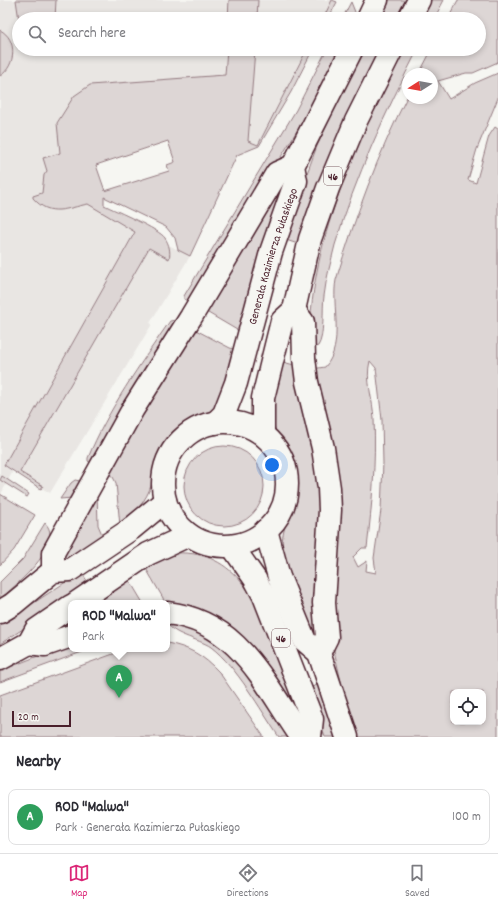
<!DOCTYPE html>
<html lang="en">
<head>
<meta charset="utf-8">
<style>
	body { margin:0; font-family:Dekko,sans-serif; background:#f7f7f7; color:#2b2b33 }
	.controls { position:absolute; right:12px; bottom:12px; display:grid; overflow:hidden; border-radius:8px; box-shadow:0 2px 6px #0003 }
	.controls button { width:36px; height:36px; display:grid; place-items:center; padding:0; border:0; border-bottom:1px solid #e1e1e2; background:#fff; color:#2b2b33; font:20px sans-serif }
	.compass { position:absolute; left:402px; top:68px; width:36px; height:36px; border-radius:50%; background:#fff; box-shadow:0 2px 6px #0003; rotate:259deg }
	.scale { position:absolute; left:12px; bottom:10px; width:59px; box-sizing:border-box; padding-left:4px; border:2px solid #4a1f2b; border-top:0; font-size:11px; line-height:14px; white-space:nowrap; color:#4a1f2b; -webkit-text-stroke:3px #f6f6f2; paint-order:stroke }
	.you { position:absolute; left:272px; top:465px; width:14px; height:14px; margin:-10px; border:3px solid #fff; border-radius:50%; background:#1a73e8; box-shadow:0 0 0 6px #1a73e833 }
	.badge { display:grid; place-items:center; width:26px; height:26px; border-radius:50%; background:#db2777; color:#fff; font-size:13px; font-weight:700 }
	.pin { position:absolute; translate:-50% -33px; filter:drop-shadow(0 1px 2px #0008) }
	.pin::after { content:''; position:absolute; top:21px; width:14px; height:12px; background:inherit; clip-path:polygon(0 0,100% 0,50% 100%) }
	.popup { position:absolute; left:68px; top:600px; width:102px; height:52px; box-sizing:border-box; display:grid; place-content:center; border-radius:8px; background:#fff; filter:drop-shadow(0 1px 3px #0005); font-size:13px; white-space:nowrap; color:#7c7c81 }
	.popup b { font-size:15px; color:#2b2b33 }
	.popup::after { content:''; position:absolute; left:50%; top:100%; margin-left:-8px; border:8px solid transparent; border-top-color:#fff }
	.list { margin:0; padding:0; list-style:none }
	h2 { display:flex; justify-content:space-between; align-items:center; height:52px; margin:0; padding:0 16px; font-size:17px }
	h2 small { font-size:13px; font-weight:400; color:#7c7c81 }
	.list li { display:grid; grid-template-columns:26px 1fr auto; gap:12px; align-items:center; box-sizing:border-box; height:56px; margin:0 8px 8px; padding:0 8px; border:1px solid #e1e1e2; border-radius:8px }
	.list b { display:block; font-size:15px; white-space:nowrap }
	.list p { margin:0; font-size:13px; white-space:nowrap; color:#7c7c81 }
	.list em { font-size:13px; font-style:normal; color:#7c7c81 }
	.icon { flex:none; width:22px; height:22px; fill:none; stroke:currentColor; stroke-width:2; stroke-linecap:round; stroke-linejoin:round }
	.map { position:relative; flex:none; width:498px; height:737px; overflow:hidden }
	.search { position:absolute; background:#fff; box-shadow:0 2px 6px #0003; left:12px; right:12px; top:12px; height:44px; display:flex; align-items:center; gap:10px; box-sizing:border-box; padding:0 14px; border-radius:22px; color:#7c7c81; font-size:15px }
	.sheet { height:116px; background:#fff }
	nav { display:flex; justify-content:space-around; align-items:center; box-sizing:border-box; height:56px; border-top:1px solid #e1e1e2; background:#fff; font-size:11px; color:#7c7c81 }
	nav a { display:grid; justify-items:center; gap:2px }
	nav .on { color:#db2777 }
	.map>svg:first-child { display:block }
	.built { fill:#e9e6e3 }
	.green { fill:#ddd6d5; stroke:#947a80; fill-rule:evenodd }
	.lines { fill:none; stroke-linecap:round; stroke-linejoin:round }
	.major-casing { stroke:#4a1f2b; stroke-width:25 }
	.major { stroke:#f6f6f2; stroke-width:22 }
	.labels { text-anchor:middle; stroke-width:4; stroke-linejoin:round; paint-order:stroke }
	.shield { fill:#f6f6f2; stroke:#7e6067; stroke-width:1 }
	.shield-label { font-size:11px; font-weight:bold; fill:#4a1f2b }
	.street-label { font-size:12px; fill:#4a1f2b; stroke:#f6f6f2 }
</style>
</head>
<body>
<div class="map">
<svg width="498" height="737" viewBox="0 0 498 737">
	<rect width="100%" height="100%" fill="#f6f6f2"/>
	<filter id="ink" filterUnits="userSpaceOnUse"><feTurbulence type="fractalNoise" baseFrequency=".025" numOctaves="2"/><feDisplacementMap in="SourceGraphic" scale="8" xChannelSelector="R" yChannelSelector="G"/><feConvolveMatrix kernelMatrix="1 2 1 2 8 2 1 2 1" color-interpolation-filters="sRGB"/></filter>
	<g filter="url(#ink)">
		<!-- built -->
		<polygon class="built" points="0,0 332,0 323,19 19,19 19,49 307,49 258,145 237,154 175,87 88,94 88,199 149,235 190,256 150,323 152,324 50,493 13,471 0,496"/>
		<!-- green -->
		<g class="green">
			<polygon points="16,0 56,0 55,19 19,20"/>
			<polygon points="229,0 258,0 257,19 228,19"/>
			<polygon points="332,0 337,2 328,19 323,19"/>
			<polygon points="389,0 406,0 396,19 379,19"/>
			<polygon points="430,0 444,0 434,19 420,19"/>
			<path d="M458,0H498V62L473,73H466L438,81L449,99L475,83L498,73V98L477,149L468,180L476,183L489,136L495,127L498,129V737H359L342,686L331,637L312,369L325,367C345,345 331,305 336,280C355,217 378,154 408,95V98H432V74H419L432,49H479V19H448ZM370,361L376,368L382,420L383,463L381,510L374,558L376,573L366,571L367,561L358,567L353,557L362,548H367C372,505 376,462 374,419C373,399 365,380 370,361ZM453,692H483V722H453Z"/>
			<polygon points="351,2 355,12 355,19 342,19"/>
			<path d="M0,30C18,39 16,66 0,76Z"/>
			<path d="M227,49H255L248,141L258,145L307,49H313L291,92L259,146L237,155L190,256L178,250L175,238L166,227L104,197V205C116,211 159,229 165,238C169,244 171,252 169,259L149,248L20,472L43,486L41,489L4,465L135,232L88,204C67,208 50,218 33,198V196L42,193L44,175L47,171L43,158L60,153L57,123L74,96L90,85L225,75ZM168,141L175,162L167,165L169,171L105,191L96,165Z"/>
			<polygon points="327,49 340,49 309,111 191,304 184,299 184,296 296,110"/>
			<polygon points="363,49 381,49 298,244 283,239 317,146"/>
			<path d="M404,49H418C385,113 356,176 335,245C331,262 326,278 324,296C322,309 325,336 318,346L310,349C307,246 358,139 404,49Z"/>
			<polygon points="287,175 242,331 237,330 203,310"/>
			<path d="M176,320L94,465L88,461V458C107,411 141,363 170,321Z"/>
			<path d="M192,328L230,348L238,350C233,363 223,399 216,407C201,423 179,426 166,446C158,458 157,470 152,483C146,502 135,513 120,526L116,483L113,477L106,472Z"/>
			<path d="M279,361L298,366L322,478L318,635L313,638C305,617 281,562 282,543C283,523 295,505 295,484C294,461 278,443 273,421C269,402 276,380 279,361Z"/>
			<circle cx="224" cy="486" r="40"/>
			<polygon points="2,476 29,494 27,497 0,480"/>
			<polygon points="75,480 80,481 73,498 60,499 71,483"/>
			<polygon points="97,491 98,525 104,539 67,564 60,563"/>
			<polygon points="0,494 35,515 14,550 0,565"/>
			<path d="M45,523C48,526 50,530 50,534C52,555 15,586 0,599V582L23,559Z"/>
			<path d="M176,553C237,550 258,604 277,651C287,675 297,699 307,724L254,656L164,603L163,598L144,565L168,555Z"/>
			<polygon points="81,572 90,585 0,644 0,625"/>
			<polygon points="127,576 143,603 87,603"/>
			<path d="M167,620L226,644L293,737H279C260,709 237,667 211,647C200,639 167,634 167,620Z"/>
			<polygon points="71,643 71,649 90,649 0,682 0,671"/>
			<path d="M167,643C189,647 204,656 219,672L264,737H0V695L127,649H167Z"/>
			<polygon points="318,685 337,737 325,737 308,688"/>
		</g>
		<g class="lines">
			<!-- major casing -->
			<g class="major-casing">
				<g id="major">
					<polyline points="368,19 377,0"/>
					<polyline points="409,19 419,0"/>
					<polyline points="294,310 303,322 304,358 307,382 323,448 329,488 330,510 324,603 327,637 319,653"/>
					<circle cx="225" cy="484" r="62"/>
					<path id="s1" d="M215,423L224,414L236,383L271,252L296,181L293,166L352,49"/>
					<polyline points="263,434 263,398 282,321 294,310 310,239 328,188 356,121 392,49"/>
					<polyline points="266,530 279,577 305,641 319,653 347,737"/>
					<polyline points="232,546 255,579 264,596 312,719 310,737"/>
					<polyline points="53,571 53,553 133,409 191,317 277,173 293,166"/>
					<polyline points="76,603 148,554 189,535"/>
					<polyline points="0,612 13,604 53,571 70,570 131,529 165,501"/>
					<path d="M167,613C237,621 262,679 298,732L307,737"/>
					<polyline points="29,643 45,645 71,636"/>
					<polyline points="0,659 29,643 36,630 71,606"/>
				</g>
			</g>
			<!-- major -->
			<use href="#major" class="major"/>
		</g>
	</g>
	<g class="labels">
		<!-- shield labels -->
		<g class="shield">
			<rect x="324" y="167" width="18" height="18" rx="3"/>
			<rect x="272" y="629" width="18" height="18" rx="3"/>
		</g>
		<g class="shield-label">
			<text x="333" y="180">46</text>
			<text x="281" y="642">46</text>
		</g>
		<!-- street labels -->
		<g class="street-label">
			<text dy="4" stroke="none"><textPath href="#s1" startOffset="178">Generała Kazimierza Pułaskiego</textPath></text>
		</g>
	</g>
</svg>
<div class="controls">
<button><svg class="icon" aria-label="locate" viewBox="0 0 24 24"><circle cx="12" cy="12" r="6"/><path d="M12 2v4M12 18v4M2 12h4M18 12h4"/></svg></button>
</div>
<svg class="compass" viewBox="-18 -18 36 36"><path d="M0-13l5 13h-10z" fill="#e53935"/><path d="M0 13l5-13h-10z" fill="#7c7c81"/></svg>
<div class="scale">20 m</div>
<div class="you"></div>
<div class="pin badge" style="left:119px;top:698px;background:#2e9e5b">A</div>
<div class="popup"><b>ROD &quot;Malwa&quot;</b>Park</div>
<div class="search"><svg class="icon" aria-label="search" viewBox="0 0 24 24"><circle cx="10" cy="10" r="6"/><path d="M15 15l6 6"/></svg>Search here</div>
</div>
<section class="sheet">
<h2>Nearby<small></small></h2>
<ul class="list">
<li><span class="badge" style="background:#2e9e5b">A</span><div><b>ROD &quot;Malwa&quot;</b><p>Park · Generała Kazimierza Pułaskiego</p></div><em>100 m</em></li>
</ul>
</section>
<nav>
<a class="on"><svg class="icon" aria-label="map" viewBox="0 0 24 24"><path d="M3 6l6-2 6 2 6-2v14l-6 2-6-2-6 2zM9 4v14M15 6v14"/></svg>Map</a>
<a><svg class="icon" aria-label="directions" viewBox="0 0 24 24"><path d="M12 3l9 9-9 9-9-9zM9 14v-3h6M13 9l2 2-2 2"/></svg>Directions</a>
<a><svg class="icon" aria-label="saved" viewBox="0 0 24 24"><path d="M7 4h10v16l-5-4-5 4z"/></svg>Saved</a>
</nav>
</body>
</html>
